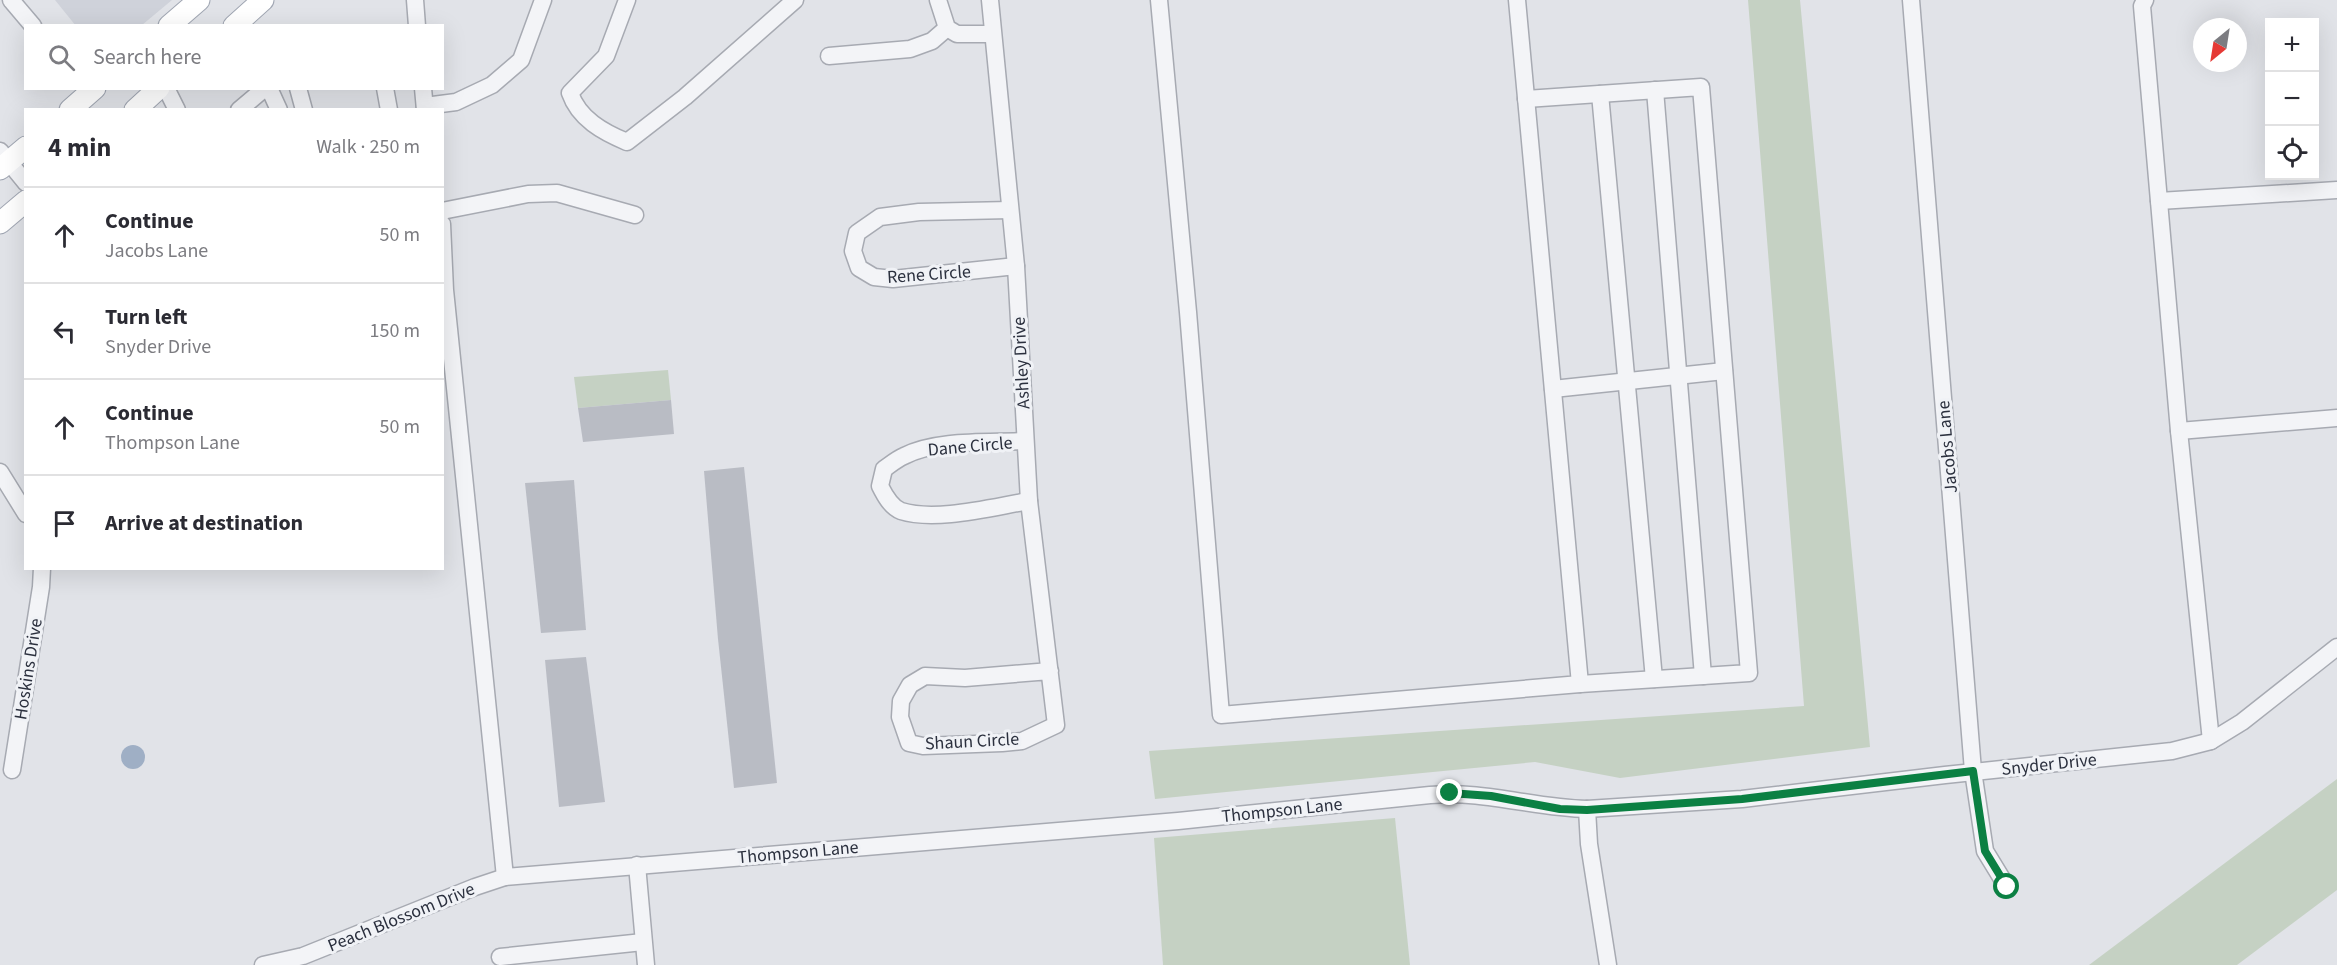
<!DOCTYPE html>
<html lang="en">
<head>
<meta charset="utf-8">
<style>
	body { margin:0; font-family:"Source Sans 3",sans-serif; background:#f7f7f7; color:#2b2b33 }
	.controls { position:absolute; right:18px; top:18px; display:grid; overflow:hidden; border-radius:0px; box-shadow:0 6px 24px #0002 }
	.controls button { width:54px; height:54px; display:grid; place-items:center; padding:0; border:0; border-bottom:2px solid #e1e1e2; background:#fff; color:#2b2b33; font:30px sans-serif }
	.compass { position:absolute; left:2193px; top:18px; width:54px; height:54px; border-radius:50%; background:#fff; box-shadow:0 6px 24px #0002; rotate:210deg }
	.stop { position:absolute; width:18px; height:18px; margin:-14px; border:4px solid #0b8043; border-radius:50%; background:#fff }
	.stop.end { background:#0b8043; border-color:#fff; box-shadow:0 2px 6px #0008 }
	.list { margin:0; padding:0; list-style:none }
	h2 { display:flex; justify-content:space-between; align-items:center; height:78px; margin:0; padding:0 24px; font-size:26px }
	h2 small { font-size:20px; font-weight:400; color:#7c7c81 }
	.list li { display:grid; grid-template-columns:39px 1fr auto; gap:18px; align-items:center; box-sizing:border-box; height:96px; padding:0 24px; border-top:2px solid #e1e1e2 }
	.list b { display:block; font-size:22px; white-space:nowrap }
	.list p { margin:0; font-size:20px; white-space:nowrap; color:#7c7c81 }
	.list em { font-size:20px; font-style:normal; color:#7c7c81 }
	.icon { flex:none; width:33px; height:33px; fill:none; stroke:currentColor; stroke-width:2; stroke-linecap:round; stroke-linejoin:round }
	.map { position:relative; flex:none; width:2337px; height:965px; overflow:hidden }
	.search { position:absolute; background:#fff; box-shadow:0 6px 24px #0002; left:24px; top:24px; width:420px; height:66px; display:flex; align-items:center; gap:15px; box-sizing:border-box; padding:0 21px; border-radius:0px; color:#7c7c81; font-size:22px }
	.panel { position:absolute; background:#fff; box-shadow:0 6px 24px #0002; left:24px; top:108px; width:420px; height:462px; border-radius:0px }
	.map>svg:first-child { display:block }
	.built { fill:#cfd2da }
	.green { fill:#c5d1c3 }
	.water { fill:#9fafc5 }
	.building { fill:#b9bcc4 }
	.lines { fill:none; stroke-linecap:round; stroke-linejoin:round }
	.minor-casing { stroke:#a7aab2; stroke-width:19 }
	.major-casing { stroke:#a1a7b3; stroke-width:23 }
	.minor { stroke:#f3f4f7; stroke-width:16 }
	.major { stroke:#fff; stroke-width:21 }
	.route { stroke:#0b8043; stroke-width:8 }
	.labels { text-anchor:middle; stroke-width:6; stroke-linejoin:round; paint-order:stroke }
	.street-label { font-size:18px; fill:#2b303e; stroke:#f0f2f6 }
</style>
</head>
<body>
<div class="map">
<svg width="2337" height="965" viewBox="0 0 2337 965">
	<rect width="100%" height="100%" fill="#e1e3e8"/>
	<!-- built -->
	<polygon class="built" points="55,0 172,0 142,25 76,26"/>
	<!-- green -->
	<g class="green">
		<polygon points="1748,0 1800,0 1870,747 1620,778 1535,762 1155,799 1149,751 1804,706"/>
		<polygon points="668,370 671,400 578,408 574,377"/>
		<polygon points="2337,779 2337,890 2237,965 2089,965"/>
		<polygon points="1395,818 1410,965 1163,965 1154,838"/>
	</g>
	<!-- water -->
	<circle class="water" cx="133" cy="757" r="12"/>
	<!-- building -->
	<g class="building">
		<polygon points="671,400 674,434 583,442 578,408"/>
		<polygon points="744,467 777,783 734,788 718,639 704,471"/>
		<polygon points="574,480 586,630 541,633 525,483"/>
		<polygon points="586,657 605,802 559,807 545,660"/>
	</g>
	<g class="lines">
		<!-- minor casing -->
		<g class="minor-casing">
			<g id="minor">
				<polyline points="11,0 33,26"/>
				<polyline points="415,0 417,26"/>
				<path d="M627,0L606,56L570,93C579,119 603,132 627,142L685,97L795,0"/>
				<polyline points="938,0 947,28 957,34 992,34"/>
				<polyline points="990,0 1016,266 1029,501 1056,725 1022,741 1002,743 923,746 909,743 900,717 901,701 910,685 925,676 965,678 1050,671"/>
				<polyline points="1159,0 1188,312 1221,715 1580,684 1517,0"/>
				<polyline points="1911,0 1973,771 1985,851 2007,887"/>
				<polyline points="2145,0 2142,6 2179,431 2211,741"/>
				<polyline points="829,56 910,49 932,41 947,28"/>
				<polyline points="166,88 177,110"/>
				<polyline points="269,88 279,110"/>
				<polyline points="298,88 304,110"/>
				<polyline points="385,88 389,110"/>
				<polyline points="423,88 425,110"/>
				<polyline points="1655,90 1703,676"/>
				<polyline points="1600,94 1654,679"/>
				<polyline points="1526,99 1701,87 1749,673 1580,684"/>
				<polyline points="425,106 456,102 492,85 521,60 543,0"/>
				<polyline points="239,110 265,88"/>
				<polyline points="0,151 26,183"/>
				<polyline points="2159,201 2337,190"/>
				<polyline points="1010,210 919,212 880,217 857,233 853,251 859,268 874,277 893,279 1016,266"/>
				<polyline points="442,211 528,194 557,193 635,215"/>
				<path d="M442,224L445,290L505,877L1178,821L1430,795C1485,790 1533,808 1587,809L1589,844L1608,965"/>
				<polyline points="1553,389 1724,371"/>
				<polyline points="2179,431 2337,418"/>
				<path d="M1025,441C989,443 937,439 904,456C897,459 891,464 884,469L880,486C885,496 891,507 901,511C936,522 992,507 1029,501"/>
				<polyline points="0,472 26,514"/>
				<polyline points="12,770 41,587 42,568"/>
				<polyline points="1587,809 1742,799 1945,775 2172,751 2211,741 2242,722 2337,647"/>
				<polyline points="637,865 646,965"/>
				<polyline points="500,957 643,942"/>
				<polyline points="263,965 303,956 475,887 505,877"/>
			</g>
		</g>
		<!-- major casing -->
		<g class="major-casing">
			<g id="major">
				<polyline points="169,26 199,0"/>
				<polyline points="234,26 263,0"/>
				<polyline points="70,110 95,88"/>
				<polyline points="135,110 159,88"/>
				<polyline points="0,169 26,147"/>
				<polyline points="0,223 26,201"/>
			</g>
		</g>
		<!-- minor -->
		<use href="#minor" class="minor"/>
		<!-- major -->
		<use href="#major" class="major"/>
	</g>
	<g class="lines">
		<!-- route -->
		<polyline class="route" points="1450,793 1491,796 1560,809 1587,810 1742,799 1973,771 1985,851 2007,887"/>
	</g>
	<g class="labels">
		<!-- street labels -->
		<g class="street-label">
			<text transform="translate(929 274) rotate(-4)" y="6">Rene Circle</text>
			<text transform="translate(1021 363) rotate(-93)" y="6">Ashley Drive</text>
			<text transform="translate(970 446) rotate(-5)" y="6">Dane Circle</text>
			<text transform="translate(1947 447) rotate(-95)" y="6">Jacobs Lane</text>
			<text transform="translate(28 669) rotate(-81)" y="6">Hoskins Drive</text>
			<text transform="translate(972 741) rotate(-3)" y="6">Shaun Circle</text>
			<text transform="translate(2049 764) rotate(-6)" y="6">Snyder Drive</text>
			<text transform="translate(1282 810) rotate(-6)" y="6">Thompson Lane</text>
			<text transform="translate(798 852) rotate(-5)" y="6">Thompson Lane</text>
			<text transform="translate(401 917) rotate(-22)" y="6">Peach Blossom Drive</text>
		</g>
	</g>
</svg>
<div class="controls">
<button>+</button>
<button>−</button>
<button><svg class="icon" aria-label="locate" viewBox="0 0 24 24"><circle cx="12" cy="12" r="6"/><path d="M12 2v4M12 18v4M2 12h4M18 12h4"/></svg></button>
</div>
<svg class="compass" viewBox="-18 -18 36 36"><path d="M0-13l5 13h-10z" fill="#e53935"/><path d="M0 13l5-13h-10z" fill="#7c7c81"/></svg>
<div class="stop" style="left:2007px;top:887px"></div>
<div class="stop end" style="left:1450px;top:793px"></div>
<div class="search"><svg class="icon" aria-label="search" viewBox="0 0 24 24"><circle cx="10" cy="10" r="6"/><path d="M15 15l6 6"/></svg>Search here</div>
<section class="panel">
<h2>4 min<small>Walk · 250 m</small></h2>
<ul class="list">
<li><svg class="icon" aria-label="ahead" viewBox="0 0 24 24"><path d="M12 20V5M6 11l6-6 6 6"/></svg><div><b>Continue</b><p>Jacobs Lane</p></div><em>50 m</em></li>
<li><svg class="icon" aria-label="left" viewBox="0 0 24 24"><path d="M17 20v-9H6M10 6l-5 5 5 5"/></svg><div><b>Turn left</b><p>Snyder Drive</p></div><em>150 m</em></li>
<li><svg class="icon" aria-label="ahead" viewBox="0 0 24 24"><path d="M12 20V5M6 11l6-6 6 6"/></svg><div><b>Continue</b><p>Thompson Lane</p></div><em>50 m</em></li>
<li><svg class="icon" aria-label="arrive" viewBox="0 0 24 24"><path d="M6 21V4h12l-3 4 3 4H6"/></svg><div><b>Arrive at destination</b></div></li>
</ul>
</section>
</div>
</body>
</html>
